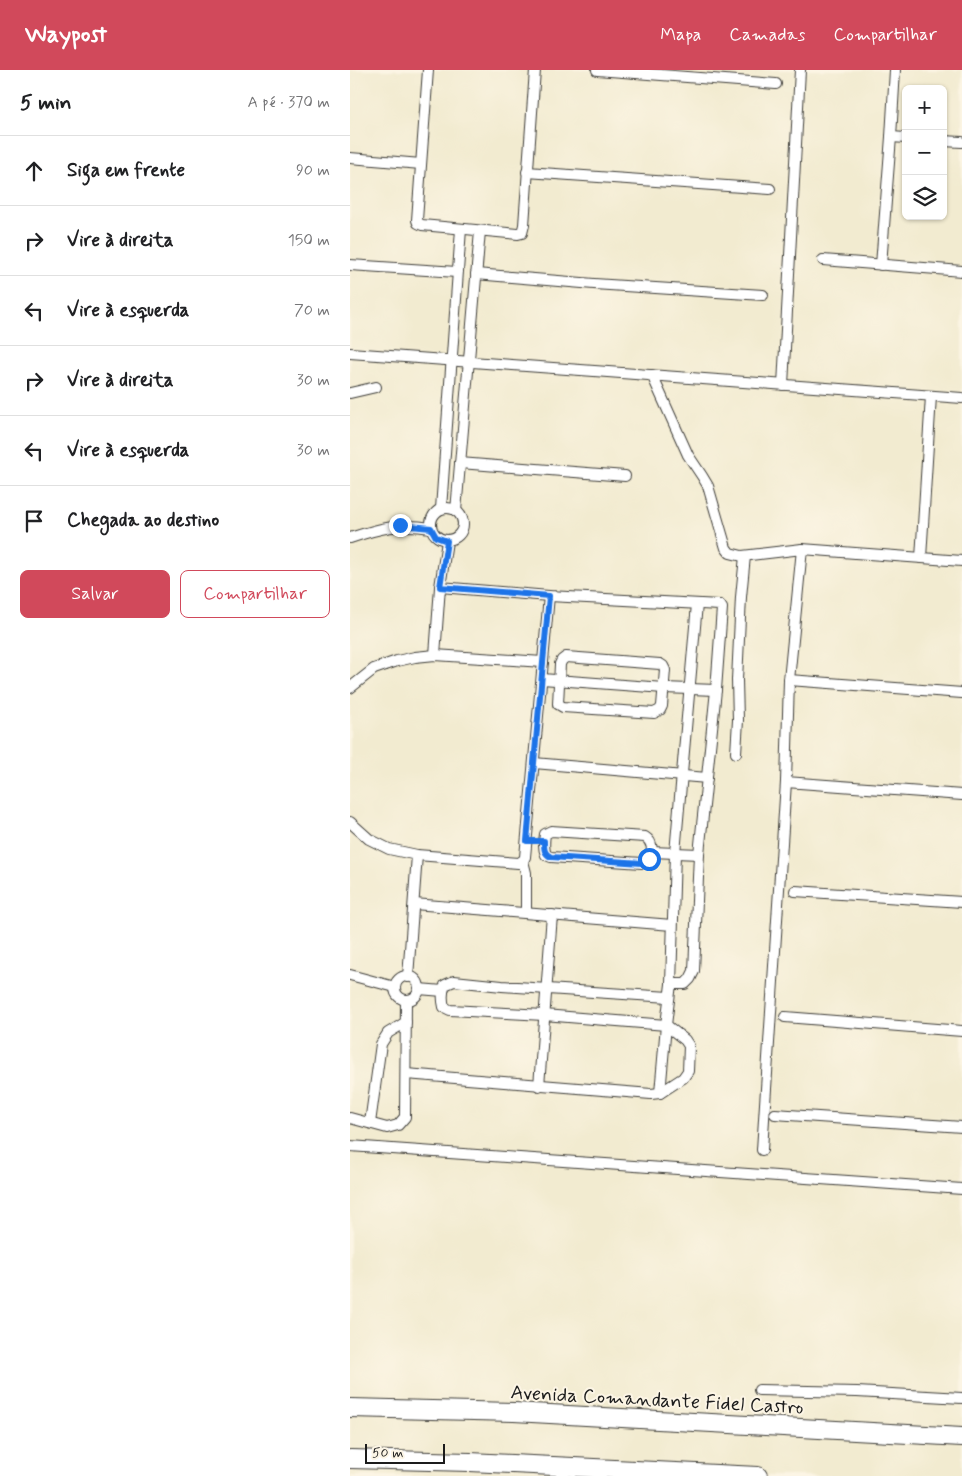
<!DOCTYPE html>
<html lang="pt">
<head>
<meta charset="utf-8">
<style>
	body { margin:0; font-family:Mynerve,sans-serif; background:#f6f6f6; color:#202124 }
	.controls { position:absolute; right:15px; top:15px; display:grid; overflow:hidden; border-radius:8px; box-shadow:0 1px 4px #0004 }
	.controls button { width:45px; height:45px; display:grid; place-items:center; padding:0; border:0; border-bottom:1px solid #e0e0e0; background:#fff; color:#202124; font:25px sans-serif }
	.scale { position:absolute; left:15px; bottom:12px; width:80px; box-sizing:border-box; padding-left:5px; border:2px solid #1c1c1c; border-top:0; font-size:14px; line-height:18px; white-space:nowrap; color:#1c1c1c; -webkit-text-stroke:4px #fcf5e5; paint-order:stroke }
	.stop { position:absolute; width:15px; height:15px; margin:-11px; border:4px solid #1a73e8; border-radius:50%; background:#fff }
	.stop.end { background:#1a73e8; border-color:#fff; box-shadow:0 1px 5px #0008 }
	.list { margin:0; padding:0; list-style:none }
	h2 { display:flex; justify-content:space-between; align-items:center; height:65px; margin:0; padding:0 20px; font-size:21px }
	h2 small { font-size:16px; font-weight:400; color:#757577 }
	.list li { display:grid; grid-template-columns:32px 1fr auto; gap:15px; align-items:center; box-sizing:border-box; height:70px; padding:0 20px; border-top:1px solid #e0e0e0 }
	.list b { display:block; font-size:19px; white-space:nowrap }
	.list em { font-size:16px; font-style:normal; color:#757577 }
	.actions { display:flex; gap:10px; padding:15px 20px }
	.actions a { flex:1; padding:11px 0; border:1px solid #d1495b; border-radius:8px; text-align:center; font-size:18px; color:#d1495b }
	.actions .main { background:#d1495b; color:#fff }
	.icon { flex:none; width:28px; height:28px; fill:none; stroke:currentColor; stroke-width:2; stroke-linecap:round; stroke-linejoin:round }
	.map { position:relative; flex:none; width:612px; height:1406px; overflow:hidden }
	header { display:flex; align-items:center; gap:30px; box-sizing:border-box; height:70px; padding:0 25px; background:#d1495b; color:#fff }
	header strong { font-size:24px }
	nav { display:flex; gap:28px; margin-inline-start:auto; font-size:18px }
	main { display:flex }
	aside { flex:1; background:#fff }
	.map>svg:first-child { display:block }
	.lines { fill:none; stroke-linecap:round; stroke-linejoin:round }
	.minor-casing { stroke:#3c3b37; stroke-width:12 }
	.motorway-casing { stroke:#3c3b37; stroke-width:20 }
	.minor { stroke:#fff; stroke-width:10 }
	.motorway { stroke:#fff; stroke-width:18 }
	.route { stroke:#1a73e8; stroke-width:6 }
	.labels { text-anchor:middle; stroke-width:4; stroke-linejoin:round; paint-order:stroke }
	.street-label { font-size:20px; fill:#1c1c1c; stroke:#fcf5e5 }
</style>
</head>
<body>
<header>
<strong>Waypost</strong>
<nav><a>Mapa</a><a>Camadas</a><a>Compartilhar</a></nav>
</header>
<main>
<aside>
<h2>5 min<small>A pé · 370 m</small></h2>
<ul class="list">
<li><svg class="icon" aria-label="ahead" viewBox="0 0 24 24"><path d="M12 20V5M6 11l6-6 6 6"/></svg><div><b>Siga em frente</b></div><em>90 m</em></li>
<li><svg class="icon" aria-label="right" viewBox="0 0 24 24"><path d="M7 20v-9h11M14 6l5 5-5 5"/></svg><div><b>Vire à direita</b></div><em>150 m</em></li>
<li><svg class="icon" aria-label="left" viewBox="0 0 24 24"><path d="M17 20v-9H6M10 6l-5 5 5 5"/></svg><div><b>Vire à esquerda</b></div><em>70 m</em></li>
<li><svg class="icon" aria-label="right" viewBox="0 0 24 24"><path d="M7 20v-9h11M14 6l5 5-5 5"/></svg><div><b>Vire à direita</b></div><em>30 m</em></li>
<li><svg class="icon" aria-label="left" viewBox="0 0 24 24"><path d="M17 20v-9H6M10 6l-5 5 5 5"/></svg><div><b>Vire à esquerda</b></div><em>30 m</em></li>
<li><svg class="icon" aria-label="arrive" viewBox="0 0 24 24"><path d="M6 21V4h12l-3 4 3 4H6"/></svg><div><b>Chegada ao destino</b></div></li>
</ul>
<div class="actions"><a class="main">Salvar</a><a>Compartilhar</a></div>
</aside>
<div class="map">
<svg width="612" height="1406" viewBox="0 0 612 1406">
	<rect width="100%" height="100%" fill="#fcf5e5"/>
	<filter id="ink" filterUnits="userSpaceOnUse"><feTurbulence type="fractalNoise" baseFrequency=".02" numOctaves="2"/><feDisplacementMap in="SourceGraphic" scale="10" xChannelSelector="R" yChannelSelector="G"/><feConvolveMatrix kernelMatrix="1 2 1 2 8 2 1 2 1" color-interpolation-filters="sRGB"/></filter>
	<filter id="wash" filterUnits="userSpaceOnUse"><feTurbulence type="fractalNoise" baseFrequency=".0096" numOctaves="4" result="noise"/><feDisplacementMap in="SourceGraphic" scale="20" xChannelSelector="R" yChannelSelector="G"/><feGaussianBlur stdDeviation="1.12" result="paint"/><feColorMatrix in="noise" values="0 0 0 0 0 0 0 0 0 0 0 0 0 0 0 0 0 1.4 0 .05"/><feComposite in="paint" operator="in"/></filter>
	<g filter="url(#wash)">
		<rect width="100%" height="100%" fill="#f2ebd0"/>
	</g>
	<g filter="url(#ink)">
		<g class="lines">
			<!-- minor casing -->
			<g class="minor-casing">
				<g id="minor">
					<polyline points="78,0 67,150 68,153 72,155 168,164 172,163 174,155 185,0"/>
					<polyline points="247,0 426,14"/>
					<polyline points="541,67 556,68"/>
					<polyline points="593,71 612,72"/>
					<polyline points="0,88 71,94"/>
					<polyline points="177,102 420,119"/>
					<polyline points="473,190 612,201"/>
					<polyline points="0,195 107,202"/>
					<polyline points="531,195 541,67 545,0"/>
					<polyline points="126,204 244,214 413,225"/>
					<polyline points="0,283 612,328"/>
					<polyline points="302,305 338,385 352,406 358,416 376,478 380,483 392,486 452,479 612,491"/>
					<polyline points="433,315 450,0"/>
					<polyline points="0,323 26,317"/>
					<polyline points="110,393 275,406"/>
					<circle cx="97" cy="454" r="16"/>
					<polyline points="91,439 111,159"/>
					<polyline points="106,441 130,161"/>
					<path d="M0,468C30,458 49,453 81,458"/>
					<polyline points="452,479 439,610 436,712 612,725"/>
					<polyline points="571,488 581,326"/>
					<polyline points="90,517 199,526 370,535 372,538 366,620 349,784 344,901 340,909 335,914 321,914"/>
					<polyline points="85,585 90,517 97,471"/>
					<polygon points="216,587 310,594 313,596 315,600 312,636 310,640 304,643 213,637 208,634 210,594 212,590"/>
					<polyline points="192,609 314,618 366,620"/>
					<polyline points="439,610 612,623"/>
					<polyline points="0,618 24,599 47,591 65,587 85,585 193,592"/>
					<polyline points="386,683 388,650 387,610 391,527 395,486"/>
					<polyline points="184,693 357,708"/>
					<polyline points="0,752 19,769 39,779 67,785 168,793 173,791"/>
					<path d="M201,761L295,767C303,772 303,781 299,789L292,793L201,787L196,785C193,778 194,771 195,764Z"/>
					<polyline points="302,782 349,784"/>
					<polyline points="445,821 612,832"/>
					<polyline points="64,834 322,855"/>
					<polyline points="176,843 176,803 173,791 175,787 199,526"/>
					<polyline points="0,905 45,917"/>
					<circle cx="57" cy="918" r="12"/>
					<polyline points="58,907 67,785"/>
					<polyline points="69,919 93,921"/>
					<polyline points="435,947 612,961"/>
					<path d="M56,1004L301,1024L310,1023L333,1008L338,1001L339,976L335,970L316,955L194,945L100,940L94,937C92,929 92,922 95,915L104,911L152,916L319,927"/>
					<polyline points="189,1016 202,845"/>
					<polyline points="310,1023 316,955 321,914 325,783 347,534"/>
					<polyline points="425,1044 612,1057"/>
					<polyline points="0,1048 37,1058 48,1055 55,1047 56,930"/>
					<polyline points="20,1053 31,974 38,963 56,952"/>
					<polyline points="0,1076 612,1119"/>
					<polyline points="412,1080 436,712"/>
					<polyline points="409,1320 507,1322 612,1328"/>
				</g>
			</g>
			<!-- motorway casing -->
			<g class="motorway-casing">
				<g id="motorway">
					<polyline points="0,1338 164,1342 612,1367"/>
					<polyline points="0,1389 120,1392 408,1406"/>
				</g>
			</g>
			<!-- minor -->
			<use href="#minor" class="minor"/>
			<!-- motorway -->
			<use href="#motorway" class="motorway"/>
		</g>
	</g>
	<g class="lines" filter="url(#ink)">
		<!-- route -->
		<path class="route" d="M50,455L81,458L86,467L97,471L90,517L199,526L177,771H194C194,779 194,784 201,787L292,793L299,789"/>
	</g>
	<g class="labels">
		<!-- street labels -->
		<g class="street-label">
			<text transform="translate(307 1329) rotate(3)" y="7">Avenida Comandante Fidel Castro</text>
		</g>
	</g>
</svg>
<div class="controls">
<button>+</button>
<button>−</button>
<button><svg class="icon" aria-label="layers" viewBox="0 0 24 24"><path d="M12 4l9 5-9 5-9-5zM3 14l9 5 9-5"/></svg></button>
</div>
<div class="scale">50 m</div>
<div class="stop" style="left:299px;top:789px"></div>
<div class="stop end" style="left:50px;top:455px"></div>
</div>
</main>
</body>
</html>
